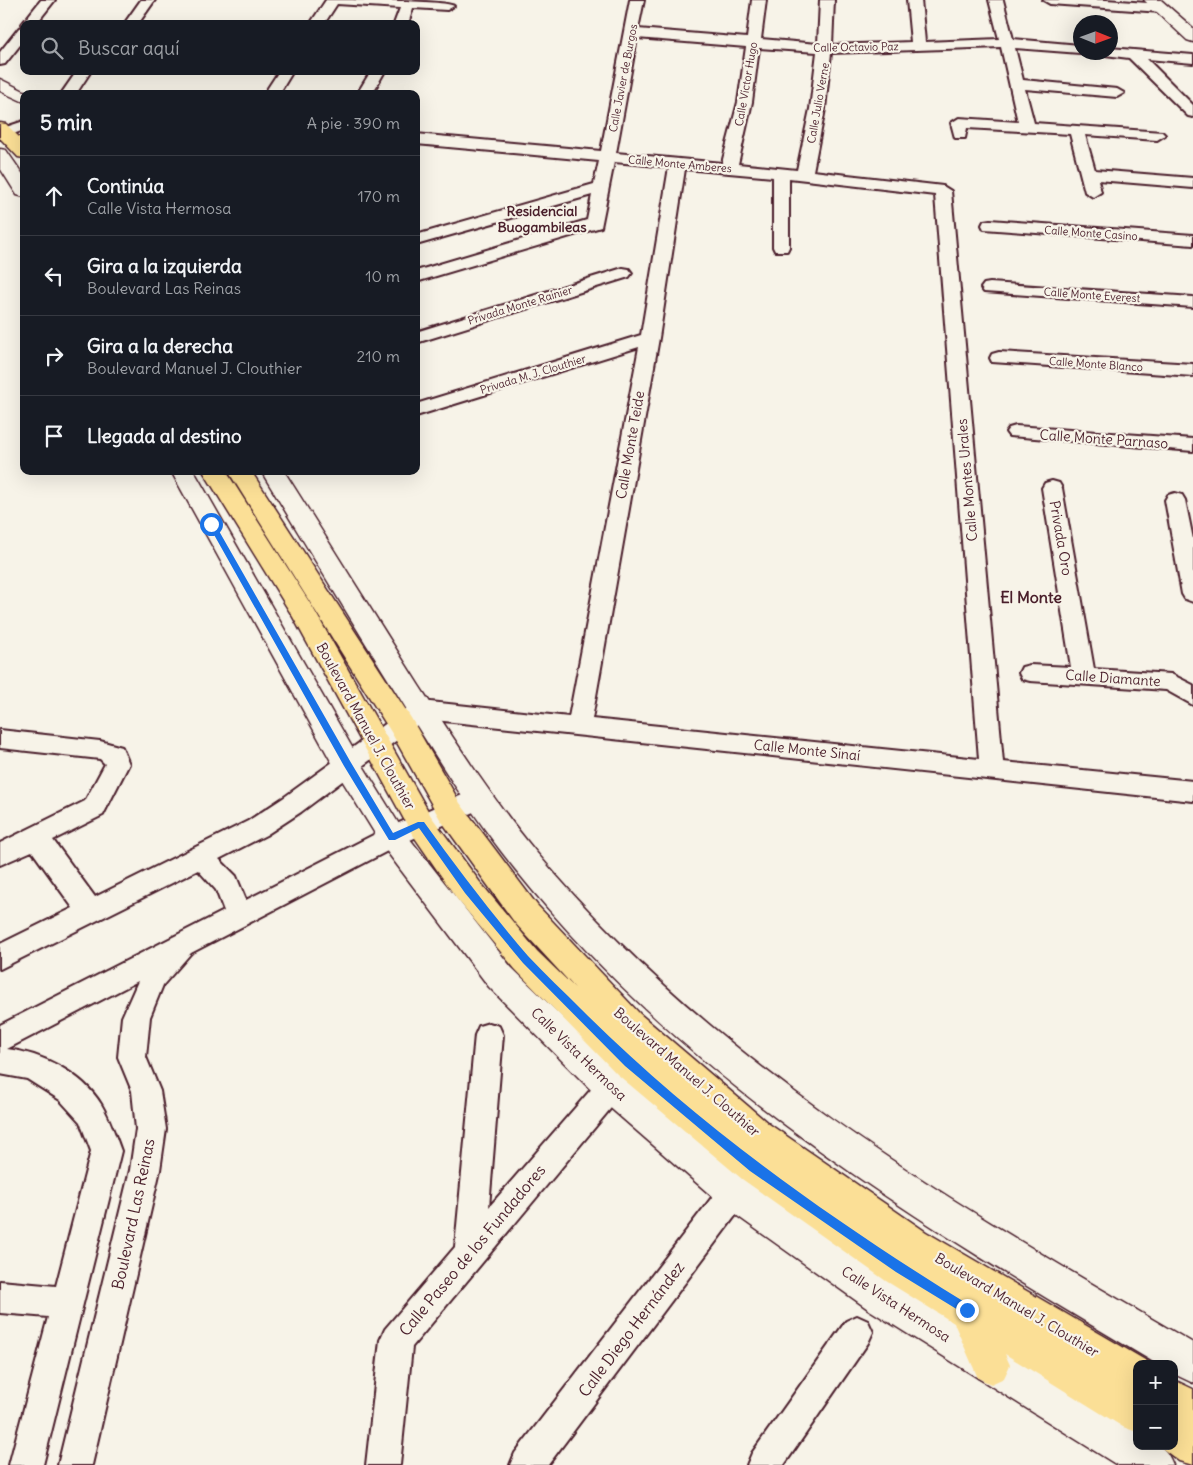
<!DOCTYPE html>
<html lang="es">
<head>
<meta charset="utf-8">
<style>
	body { margin:0; font-family:Delius,sans-serif; background:#242831; color:#f1f3f6 }
	.controls { position:absolute; right:15px; bottom:15px; display:grid; overflow:hidden; border-radius:10px; box-shadow:0 5px 20px #0002 }
	.controls button { width:45px; height:45px; display:grid; place-items:center; padding:0; border:0; border-bottom:1px solid #363941; background:#171b24; color:#f1f3f6; font:25px sans-serif }
	.compass { position:absolute; left:1073px; top:15px; width:45px; height:45px; border-radius:50%; background:#171b24; box-shadow:0 5px 20px #0002; rotate:91deg }
	.stop { position:absolute; width:15px; height:15px; margin:-11px; border:4px solid #1a73e8; border-radius:50%; background:#fff }
	.stop.end { background:#1a73e8; border-color:#fff; box-shadow:0 1px 5px #0008 }
	.list { margin:0; padding:0; list-style:none }
	h2 { display:flex; justify-content:space-between; align-items:center; height:65px; margin:0; padding:0 20px; font-size:21px }
	h2 small { font-size:16px; font-weight:400; color:#9ea1a6 }
	.list li { display:grid; grid-template-columns:32px 1fr auto; gap:15px; align-items:center; box-sizing:border-box; height:80px; padding:0 20px; border-top:1px solid #363941 }
	.list b { display:block; font-size:19px; white-space:nowrap }
	.list p { margin:0; font-size:16px; white-space:nowrap; color:#9ea1a6 }
	.list em { font-size:16px; font-style:normal; color:#9ea1a6 }
	.icon { flex:none; width:28px; height:28px; fill:none; stroke:currentColor; stroke-width:2; stroke-linecap:round; stroke-linejoin:round }
	.map { position:relative; flex:none; width:1193px; height:1465px; overflow:hidden }
	.search { position:absolute; background:#171b24; box-shadow:0 5px 20px #0002; left:20px; top:20px; width:400px; height:55px; display:flex; align-items:center; gap:12px; box-sizing:border-box; padding:0 18px; border-radius:10px; color:#9ea1a6; font-size:19px }
	.panel { position:absolute; background:#171b24; box-shadow:0 5px 20px #0002; left:20px; top:90px; width:400px; height:385px; border-radius:10px }
	.map>svg:first-child { display:block }
	.lines { fill:none; stroke-linecap:round; stroke-linejoin:round }
	.minor-casing { stroke:#4a1f2b; stroke-width:4 }
	.tertiary-casing { stroke:#4a1f2b; stroke-width:3 }
	.secondary-casing { stroke:#4a1f2b; stroke-width:3 }
	.primary-casing { stroke:#4a1f2b; stroke-width:3 }
	.minor { fill:#f7f3e8; fill-rule:evenodd }
	.tertiary { fill:#f7f3e8; fill-rule:evenodd }
	.secondary { fill:#f7f3e8; fill-rule:evenodd }
	.primary { fill:#fbdf96; fill-rule:evenodd }
	.route { fill:#1a73e8 }
	.labels { text-anchor:middle; stroke-width:4.5; stroke-linejoin:round; paint-order:stroke }
	.far-street-label { font-size:11px; fill:#4a1f2b; stroke:#f7f3e8 }
	.far-quarter-label { font-size:14px; font-weight:bold; fill:#4a1f2b; stroke:#f7f3e8 }
	.street-label { font-size:14px; fill:#4a1f2b; stroke:#f7f3e8 }
	.quarter-label { font-size:16px; font-weight:bold; fill:#4a1f2b; stroke:#f7f3e8 }
	.near-street-label { font-size:16px; fill:#4a1f2b; stroke:#f7f3e8 }
</style>
</head>
<body>
<div class="map">
<svg width="1193" height="1465" viewBox="0 0 1193 1465">
	<rect width="100%" height="100%" fill="#f7f3e8"/>
	<filter id="ink" filterUnits="userSpaceOnUse"><feTurbulence type="fractalNoise" baseFrequency=".02" numOctaves="2"/><feDisplacementMap in="SourceGraphic" scale="10" xChannelSelector="R" yChannelSelector="G"/><feConvolveMatrix kernelMatrix="1 2 1 2 8 2 1 2 1" color-interpolation-filters="sRGB"/></filter>
	<g filter="url(#ink)">
		<g class="lines">
			<!-- minor casing -->
			<g class="minor-casing">
				<g id="minor">
					<polygon points="41,0 55,0 36,24 24,24 24,26 22,24"/>
					<polygon points="141,0 155,0 138,24 124,24"/>
					<path d="M326,0C344,0 446,0 454,6L447,10L413,8L408,24H394L400,8L337,4L324,24H310Z"/>
					<path d="M630,0H644L638,29L747,38L752,0H766L761,39L818,44L820,0H834L832,45L911,42L907,0H921L925,42L999,39L989,0H1003L1013,39L1080,45V52H1083L1080,53L1015,48L1023,80L1117,89L1124,93L1117,97L1025,89L1034,123L1162,132L1165,135L1157,140L1085,135L1095,170L1193,178V188L1098,180L1101,192L1093,197L1085,192L1070,134L967,128L965,138H955L951,123L959,118L1018,122L1001,47L831,53L825,109L813,171L943,186L951,191L1003,762L1193,781V801L425,719L301,812L266,835L219,859L236,876L246,900L383,830L469,792L478,789L487,792L490,799L487,806L401,844L191,953L163,985L150,1017L146,1057L160,1091L166,1129L160,1170L92,1465H58L130,1170L136,1129L132,1091L118,1057L122,1017L138,981L7,1049C42,1053 83,1074 101,1104C110,1119 115,1135 121,1151L43,1465H9L48,1317L0,1313V1281L56,1286L91,1151L80,1122L60,1100L27,1079L0,1074V1025L224,911L216,890L198,870L0,969V944L73,908L32,851L0,865V843L85,801L105,764L100,759L0,748V730L100,741L122,747L129,764L103,815L53,840L95,897L248,821L283,798L413,704L421,701L569,717L639,347L416,416V404L641,335L669,167L614,162L601,227L416,282V271L587,220L592,195L416,245V235L594,184L599,161L416,144V134L601,151ZM637,38L746,47L738,102L722,163L616,153ZM759,48L817,52L810,109L797,170L738,164L752,102ZM685,169L773,177V247L775,251H787L789,247V178L935,195L979,759L592,719L659,338Z"/>
					<polygon points="1043,0 1106,0 1161,4 1168,8 1161,12 1050,4"/>
					<polygon points="24,27 24,40 5,64 0,65 0,52 19,28"/>
					<polygon points="1110,48 1193,55 1193,63 1147,59 1193,105 1193,117 1188,116 1129,58 1105,55 1103,52 1110,52"/>
					<polygon points="77,71 91,71 76,94 61,94"/>
					<polygon points="279,71 293,71 279,94 264,94"/>
					<polygon points="371,71 385,71 372,94 357,94"/>
					<polygon points="24,121 24,130 0,139 0,129"/>
					<polygon points="990,220 1193,235 1193,245 984,229 982,225 984,221"/>
					<polygon points="623,268 629,269 632,273 629,277 416,343 416,332"/>
					<polygon points="990,283 1193,297 1193,307 984,292 981,288 984,284"/>
					<polygon points="999,352 1193,364 1193,376 992,362 990,358 992,354"/>
					<polygon points="1016,426 1193,439 1193,451 1009,436 1006,432 1009,428"/>
					<polygon points="1052,481 1059,483 1062,488 1094,669 1171,674 1193,685 1193,705 1166,690 1030,681 1022,679 1019,673 1022,667 1030,665 1071,667 1042,488 1045,483"/>
					<polygon points="1175,493 1182,495 1185,500 1193,539 1193,602 1185,599 1182,594 1165,500 1168,495"/>
					<polygon points="489,1023 499,1026 503,1035 489,1207 601,1078 611,1074 621,1078 625,1087 621,1096 412,1347 400,1465 366,1465 380,1340 385,1329 455,1247 475,1035 479,1026"/>
					<polygon points="734,1178 745,1183 749,1193 745,1203 548,1465 510,1465 515,1453 723,1183"/>
					<polygon points="857,1316 868,1321 873,1332 868,1343 784,1465 747,1465 752,1453 846,1321"/>
				</g>
			</g>
			<!-- tertiary casing -->
			<g class="tertiary-casing">
				<g id="tertiary">
					<polygon points="0,79 30,94 24,94 24,102 0,91"/>
					<polygon points="0,149 6,150 24,176 24,197 17,195 0,168"/>
					<path d="M171,471H194L357,756L402,829L511,967L623,1076L746,1181L894,1283L1137,1432V1446C1158,1446 1164,1443 1173,1465H1117L868,1309L722,1205L599,1098L489,987L382,845L337,772Z"/>
					<path d="M261,471H284C329,542 373,613 418,684C455,741 492,799 536,852C717,1069 953,1203 1193,1343V1383L1174,1374V1364H1157C921,1224 689,1086 515,869C470,813 433,752 396,692C350,619 306,545 261,471Z"/>
				</g>
			</g>
			<!-- secondary casing -->
			<g class="secondary-casing">
				<polygon id="secondary" points="1144,0 1161,0 1193,28 1193,42 1187,40"/>
			</g>
			<!-- primary casing -->
			<g class="primary-casing">
				<g id="primary">
					<polygon points="0,123 6,124 24,142 24,158 18,157 0,138"/>
					<polygon points="203,471 226,471 313,608 431,816 479,881 537,951 575,988 515,923 440,819 391,732 228,471 251,471 411,718 460,803 537,905 640,1014 769,1124 926,1232 1150,1363 1137,1364 1137,1432 1123,1427 1005,1354 1010,1365 1004,1378 991,1384 978,1378 954,1323 886,1281 742,1179 617,1074 515,969 457,899 411,832 293,617"/>
					<polygon points="1174,1380 1193,1389 1193,1465 1179,1461 1159,1446 1174,1446"/>
				</g>
			</g>
			<!-- minor -->
			<use href="#minor" class="minor"/>
			<!-- tertiary -->
			<use href="#tertiary" class="tertiary"/>
			<!-- secondary -->
			<use href="#secondary" class="secondary"/>
			<!-- primary -->
			<use href="#primary" class="primary"/>
		</g>
	</g>
	<!-- route -->
	<path class="route" d="M211,521L215,524L350,761L393,833L418,822H424C457,868 491,913 528,956C545,974 564,992 581,1009C698,1126 831,1220 971,1306V1313H963L896,1272L750,1171L625,1066L523,963L465,893L419,828L395,840H389L344,766L208,524Z"/>
	<g class="labels">
		<!-- far-street labels -->
		<g class="far-street-label">
			<text transform="translate(856 47) rotate(-1)" y="4">Calle Octavio Paz</text>
			<text transform="translate(623 78) rotate(-79)" y="4">Calle Javier de Burgos</text>
			<text transform="translate(746 84) rotate(-80)" y="4">Calle Víctor Hugo</text>
			<text transform="translate(818 103) rotate(-80)" y="4">Calle Julio Verne</text>
			<text transform="translate(680 164) rotate(5)" y="4">Calle Monte Amberes</text>
			<text transform="translate(1091 233) rotate(4)" y="4">Calle Monte Casino</text>
			<text transform="translate(1092 295) rotate(4)" y="4">Calle Monte Everest</text>
			<text transform="translate(520 305) rotate(-17)" y="4">Privada Monte Rainier</text>
			<text transform="translate(1096 364) rotate(4)" y="4">Calle Monte Blanco</text>
			<text transform="translate(533 374) rotate(-17)" y="4">Privada M. J. Clouthier</text>
		</g>
		<!-- far-quarter labels -->
		<g class="far-quarter-label">
			<text x="542" y="216">Residencial<tspan x="542" dy="16">Buogambileas</tspan></text>
		</g>
		<!-- street labels -->
		<g class="street-label">
			<text transform="translate(1104 439) rotate(4)" y="5">Calle Monte Parnaso</text>
			<text transform="translate(630 445) rotate(-80)" y="5">Calle Monte Teide</text>
			<text transform="translate(967 480) rotate(-95)" y="5">Calle Montes Urales</text>
			<text transform="translate(1061 538) rotate(80)" y="5">Privada Oro</text>
			<text transform="translate(1113 678) rotate(4)" y="5">Calle Diamante</text>
			<text transform="translate(366 726) rotate(61)" y="5">Boulevard Manuel J. Clouthier</text>
			<text transform="translate(807 750) rotate(6)" y="5">Calle Monte Sinaí</text>
			<text transform="translate(579 1054) rotate(44)" y="5">Calle Vista Hermosa</text>
			<text transform="translate(687 1072) rotate(41)" y="5">Boulevard Manuel J. Clouthier</text>
			<text transform="translate(896 1304) rotate(33)" y="5">Calle Vista Hermosa</text>
			<text transform="translate(1017 1305) rotate(31)" y="5">Boulevard Manuel J. Clouthier</text>
		</g>
		<!-- quarter labels -->
		<g class="quarter-label">
			<text x="1031" y="603">El Monte</text>
		</g>
		<!-- near-street labels -->
		<g class="near-street-label">
			<text transform="translate(133 1214) rotate(-78)" y="6">Boulevard Las Reinas</text>
			<text transform="translate(472 1250) rotate(-50)" y="6">Calle Paseo de los Fundadores</text>
			<text transform="translate(631 1329) rotate(-53)" y="6">Calle Diego Hernández</text>
		</g>
	</g>
</svg>
<div class="controls">
<button>+</button>
<button>−</button>
</div>
<svg class="compass" viewBox="-18 -18 36 36"><path d="M0-13l5 13h-10z" fill="#e53935"/><path d="M0 13l5-13h-10z" fill="#9ea1a6"/></svg>
<div class="stop" style="left:211px;top:524px"></div>
<div class="stop end" style="left:967px;top:1310px"></div>
<div class="search"><svg class="icon" aria-label="search" viewBox="0 0 24 24"><circle cx="10" cy="10" r="6"/><path d="M15 15l6 6"/></svg>Buscar aquí</div>
<section class="panel">
<h2>5 min<small>A pie · 390 m</small></h2>
<ul class="list">
<li><svg class="icon" aria-label="ahead" viewBox="0 0 24 24"><path d="M12 20V5M6 11l6-6 6 6"/></svg><div><b>Continúa</b><p>Calle Vista Hermosa</p></div><em>170 m</em></li>
<li><svg class="icon" aria-label="left" viewBox="0 0 24 24"><path d="M17 20v-9H6M10 6l-5 5 5 5"/></svg><div><b>Gira a la izquierda</b><p>Boulevard Las Reinas</p></div><em>10 m</em></li>
<li><svg class="icon" aria-label="right" viewBox="0 0 24 24"><path d="M7 20v-9h11M14 6l5 5-5 5"/></svg><div><b>Gira a la derecha</b><p>Boulevard Manuel J. Clouthier</p></div><em>210 m</em></li>
<li><svg class="icon" aria-label="arrive" viewBox="0 0 24 24"><path d="M6 21V4h12l-3 4 3 4H6"/></svg><div><b>Llegada al destino</b></div></li>
</ul>
</section>
</div>
</body>
</html>
